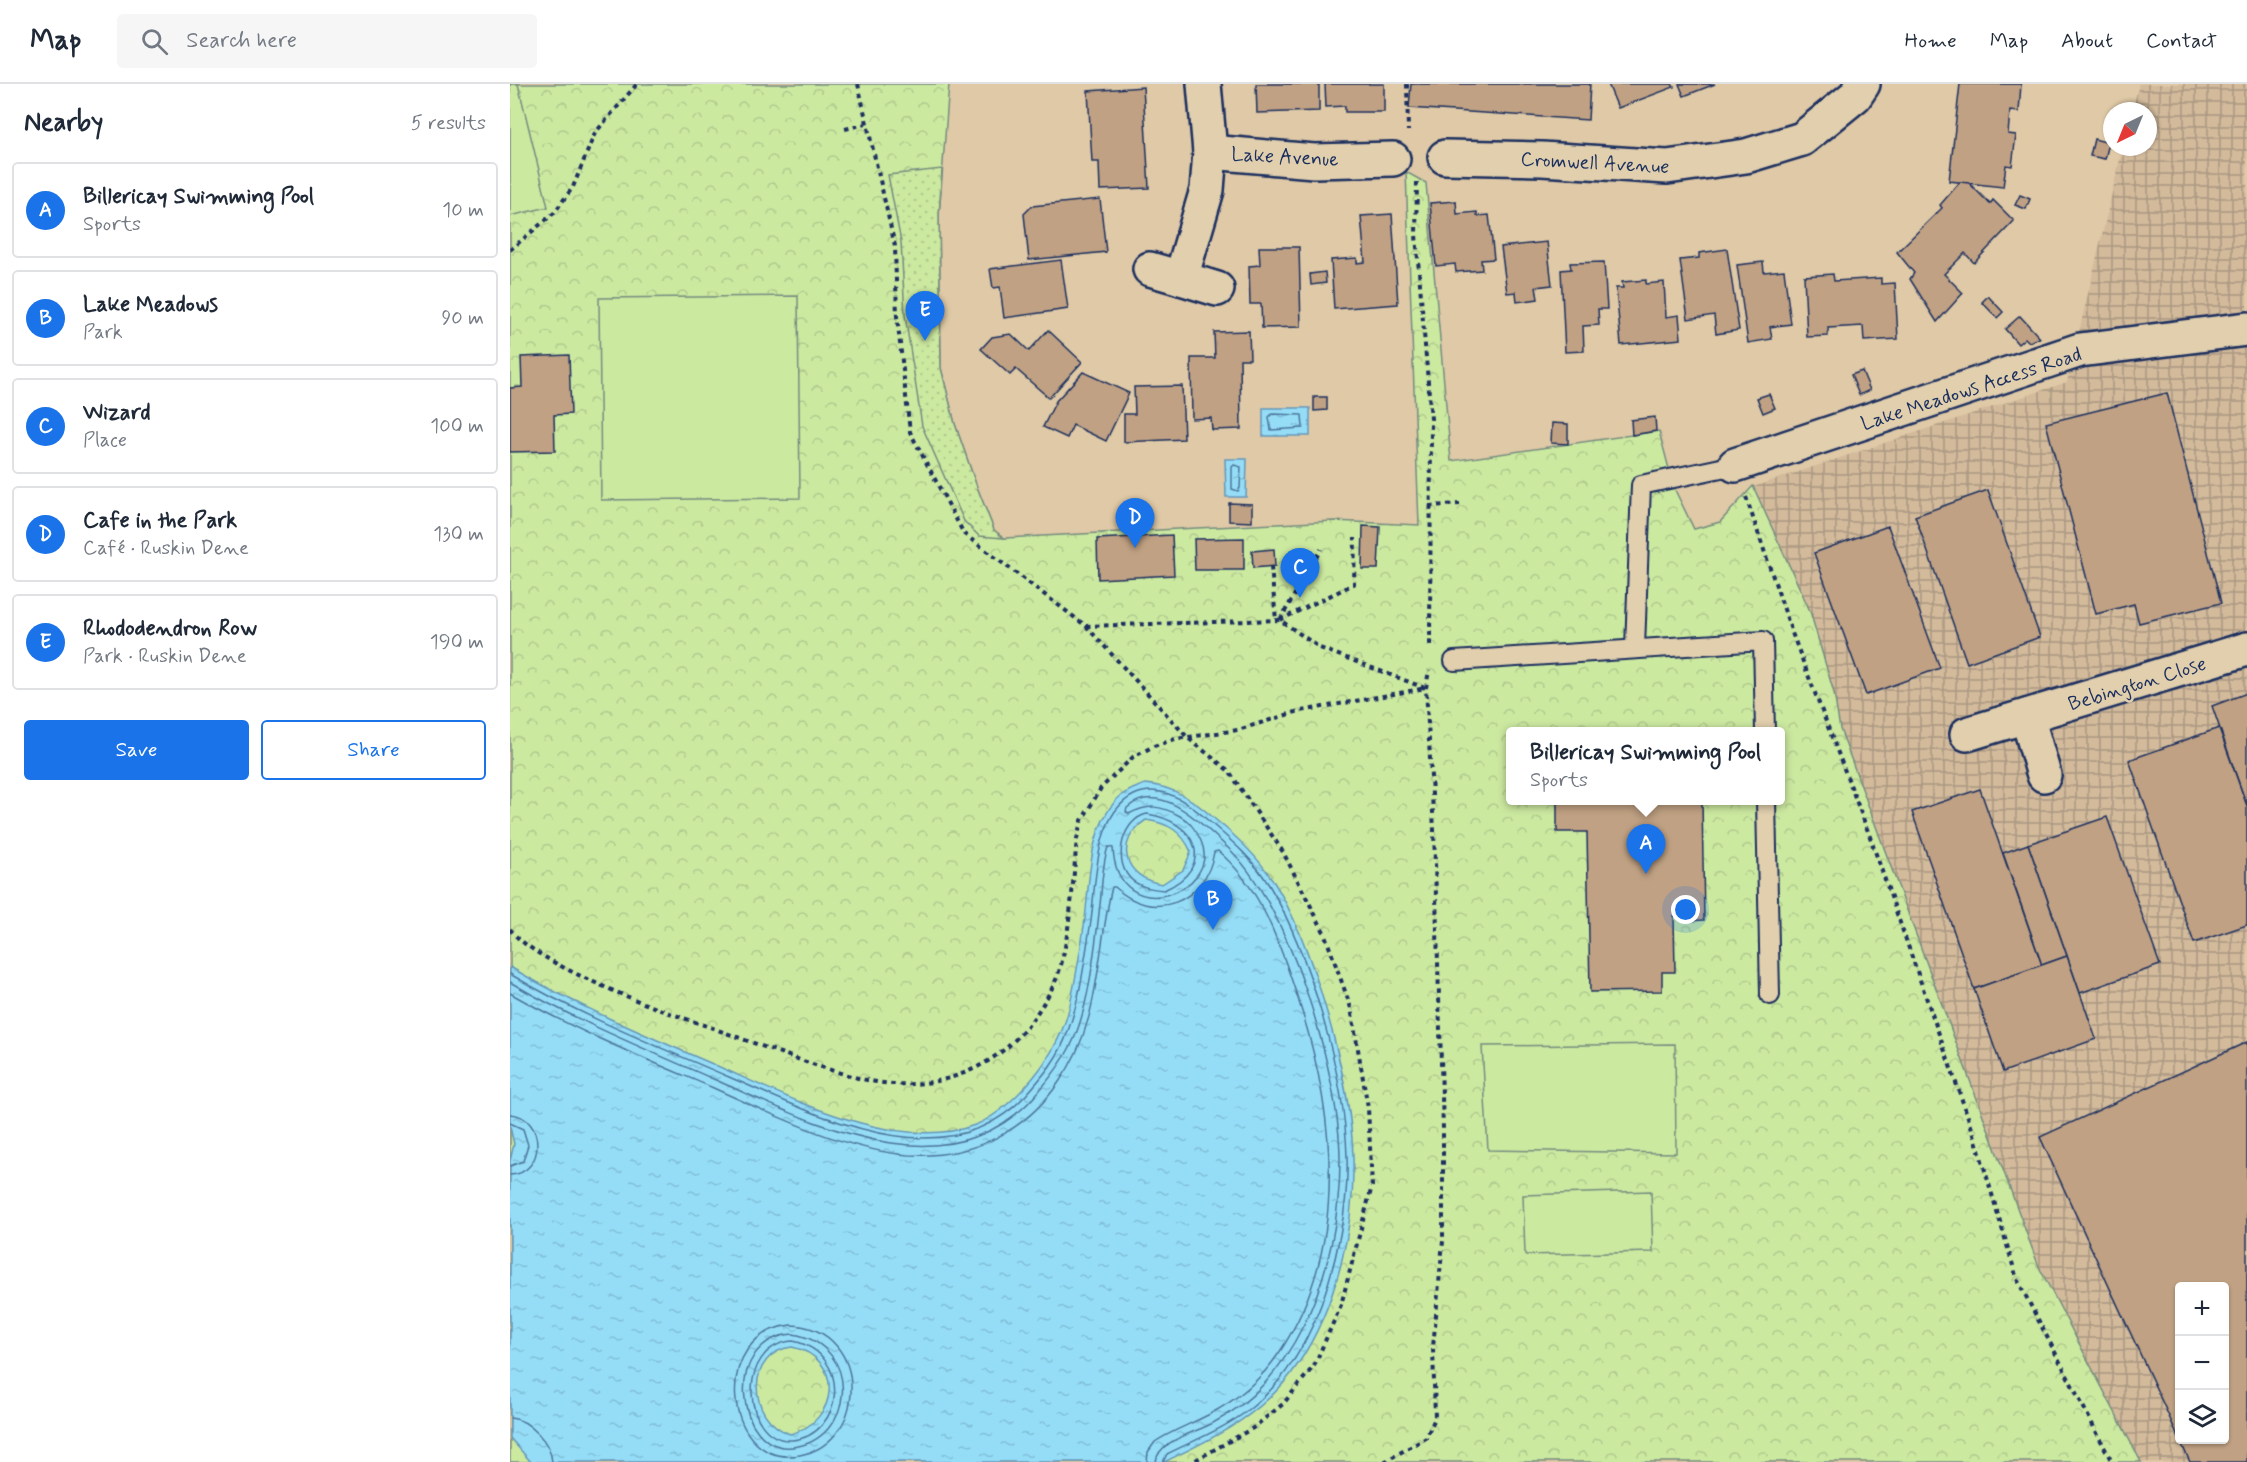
<!DOCTYPE html>
<html lang="en">
<head>
<meta charset="utf-8">
<style>
	body { margin:0; font-family:Mynerve,sans-serif; background:#f6f6f7; color:#1f2937 }
	.controls { position:absolute; right:18px; bottom:18px; display:grid; overflow:hidden; border-radius:6px; box-shadow:0 2px 4px #0004 }
	.controls button { width:54px; height:54px; display:grid; place-items:center; padding:0; border:0; border-bottom:2px solid #e0e1e3; background:#fff; color:#1f2937; font:30px sans-serif }
	.compass { position:absolute; left:1593px; top:18px; width:54px; height:54px; border-radius:50%; background:#fff; box-shadow:0 2px 4px #0004; rotate:223deg }
	.you { position:absolute; left:1176px; top:826px; width:21px; height:21px; margin:-15px; border:4px solid #fff; border-radius:50%; background:#1a73e8; box-shadow:0 0 0 9px #1a73e833 }
	.badge { display:grid; place-items:center; width:39px; height:39px; border-radius:50%; background:#1a73e8; color:#fff; font-size:20px; font-weight:700 }
	.pin { position:absolute; translate:-50% -50px; filter:drop-shadow(0 2px 3px #0008) }
	.pin::after { content:''; position:absolute; top:32px; width:21px; height:18px; background:inherit; clip-path:polygon(0 0,100% 0,50% 100%) }
	.popup { position:absolute; left:996px; top:643px; width:279px; height:78px; box-sizing:border-box; display:grid; place-content:center; border-radius:6px; background:#fff; filter:drop-shadow(0 2px 4px #0005); font-size:20px; white-space:nowrap; color:#747a83 }
	.popup b { font-size:22px; color:#1f2937 }
	.popup::after { content:''; position:absolute; left:50%; top:100%; margin-left:-12px; border:12px solid transparent; border-top-color:#fff }
	.list { margin:0; padding:0; list-style:none }
	h2 { display:flex; justify-content:space-between; align-items:center; height:78px; margin:0; padding:0 24px; font-size:26px }
	h2 small { font-size:20px; font-weight:400; color:#747a83 }
	.list li { display:grid; grid-template-columns:39px 1fr auto; gap:18px; align-items:center; box-sizing:border-box; height:96px; margin:0 12px 12px; padding:0 12px; border:2px solid #e0e1e3; border-radius:6px }
	.list b { display:block; font-size:22px; white-space:nowrap }
	.list p { margin:0; font-size:20px; white-space:nowrap; color:#747a83 }
	.list em { font-size:20px; font-style:normal; color:#747a83 }
	.actions { display:flex; gap:12px; padding:18px 24px }
	.actions a { flex:1; padding:14px 0; border:2px solid #1a73e8; border-radius:6px; text-align:center; font-size:21px; color:#1a73e8 }
	.actions .main { background:#1a73e8; color:#fff }
	.icon { flex:none; width:33px; height:33px; fill:none; stroke:currentColor; stroke-width:2; stroke-linecap:round; stroke-linejoin:round }
	.map { position:relative; flex:none; width:1737px; height:1378px; overflow:hidden }
	header { display:flex; align-items:center; gap:36px; box-sizing:border-box; height:84px; padding:0 30px; background:#fff; border-bottom:2px solid #e0e1e3 }
	header strong { font-size:28px }
	nav { display:flex; gap:33px; margin-inline-start:auto; font-size:21px }
	.search { width:420px; height:54px; background:#f6f6f7; display:flex; align-items:center; gap:15px; box-sizing:border-box; padding:0 21px; border-radius:6px; color:#747a83; font-size:22px }
	main { display:flex }
	aside { flex:1; background:#fff }
	.map>svg:first-child { display:block }
	.industrial { fill:url(#industrial-grid); fill-rule:evenodd }
	.forest { fill:url(#forest-crowns); stroke:#748c7f; stroke-width:1.5; fill-rule:evenodd }
	.garden { fill:url(#garden-dots); stroke:#748c7f; stroke-width:1.5 }
	.pitch { fill:#cce9a0; stroke:#748c7f; stroke-width:1.5 }
	.water { fill:url(#water-ripples); stroke:#6497ba; stroke-width:1.5; fill-rule:evenodd }
	.lines { fill:none; stroke-linecap:round; stroke-linejoin:round }
	.shore { stroke:#4c759b; stroke-width:1.5 }
	.building { fill:#c0a183; stroke:#1b2f5e; stroke-width:1.5; fill-rule:evenodd }
	.lane-casing { stroke:#1b2f5e; stroke-width:22 }
	.street-casing { stroke:#1b2f5e; stroke-width:38 }
	.path { stroke:#1b2f5e; stroke-width:4; stroke-dasharray:4.5 4.5; stroke-linecap:butt }
	.lane { stroke:#e1cfad; stroke-width:18 }
	.street { stroke:#e1cfad; stroke-width:33 }
	.labels { text-anchor:middle; stroke-width:5; stroke-linejoin:round; paint-order:stroke }
	.street-label { font-size:20px; fill:#1b2f5e; stroke:#e1cfad }
</style>
</head>
<body>
<header>
<strong>Map</strong>
<div class="search"><svg class="icon" aria-label="search" viewBox="0 0 24 24"><circle cx="10" cy="10" r="6"/><path d="M15 15l6 6"/></svg>Search here</div>
<nav><a>Home</a><a>Map</a><a>About</a><a>Contact</a></nav>
</header>
<main>
<aside>
<h2>Nearby<small>5 results</small></h2>
<ul class="list">
<li><span class="badge">A</span><div><b>Billericay Swimming Pool</b><p>Sports</p></div><em>10 m</em></li>
<li><span class="badge">B</span><div><b>Lake Meadows</b><p>Park</p></div><em>90 m</em></li>
<li><span class="badge">C</span><div><b>Wizard</b><p>Place</p></div><em>100 m</em></li>
<li><span class="badge">D</span><div><b>Cafe in the Park</b><p>Café · Ruskin Dene</p></div><em>130 m</em></li>
<li><span class="badge">E</span><div><b>Rhododendron Row</b><p>Park · Ruskin Dene</p></div><em>190 m</em></li>
</ul>
<div class="actions"><a class="main">Save</a><a>Share</a></div>
</aside>
<div class="map">
<svg width="1737" height="1378" viewBox="0 0 1737 1378">
	<defs>
		<pattern id="industrial-grid" width="8" height="8" patternUnits="userSpaceOnUse" patternTransform="scale(1.5)"><rect width="8" height="8" fill="#d2ba9b"/><path d="M0 4h8M4 0v8" fill="none" stroke="#aa9882"/></pattern>
		<pattern id="forest-crowns" width="20" height="18" patternUnits="userSpaceOnUse" patternTransform="scale(1.5)"><rect width="20" height="18" fill="#cce9a0"/><path d="M2 6a3 3 0 1 1 6 0M12 15a3 3 0 1 1 6 0" fill="none" stroke="#afc88c"/></pattern>
		<pattern id="garden-dots" width="8" height="8" patternUnits="userSpaceOnUse" patternTransform="scale(1.5)"><rect width="8" height="8" fill="#cce9a0"/><path d="M2 2h.1M6 6h.1" fill="none" stroke="#afc88c" stroke-width="1.8" stroke-linecap="round"/></pattern>
		<pattern id="water-ripples" width="26" height="14" patternUnits="userSpaceOnUse" patternTransform="scale(1.5)"><rect width="26" height="14" fill="#95ddf7"/><path d="M2 4q2-2 4 0t4 0M15 11q2-2 4 0t4 0" fill="none" stroke="#80bed6"/></pattern>
	</defs>
	<rect width="100%" height="100%" fill="#dfc9a6"/>
	<filter id="ink" filterUnits="userSpaceOnUse"><feTurbulence type="fractalNoise" baseFrequency=".0167" numOctaves="2"/><feDisplacementMap in="SourceGraphic" scale="12" xChannelSelector="R" yChannelSelector="G"/><feConvolveMatrix kernelMatrix="1 2 1 2 8 2 1 2 1" color-interpolation-filters="sRGB"/></filter>
	<g filter="url(#ink)">
		<!-- industrial -->
		<path class="industrial" d="M1629,0H1737V1378H1631L1529,1183L1330,645L1324,609L1300,527L1243,403L1557,298L1613,63H1638V27H1622ZM1670,1202H1714V1356H1670Z"/>
		<!-- forest -->
		<path class="forest" d="M0,0H439L429,132L431,284L445,340L467,403L484,446L494,454L824,437L909,441L896,88L916,99L941,377L1149,347L1164,404L1184,445L1210,438L1243,402L1300,527L1324,609L1330,645L1529,1183L1631,1378H0ZM1001,648H1271V716H1001Z"/>
		<!-- garden -->
		<polygon class="garden" points="432,85 429,132 431,284 445,340 467,403 484,446 494,454 469,452 454,437 412,342 395,231 391,158 378,91"/>
		<!-- pitch -->
		<g class="pitch">
			<polygon points="0,0 8,0 38,123 0,132"/>
			<polygon points="288,212 290,414 91,416 89,214"/>
			<polygon points="1165,960 1166,1069 978,1066 972,962"/>
			<polygon points="1141,1107 1143,1168 1015,1171 1013,1111"/>
		</g>
		<!-- water -->
		<g class="water">
			<rect x="753" y="324" width="47" height="28"/>
			<polygon points="715,375 737,375 736,413 716,413"/>
			<path d="M635,700C664,702 685,717 706,736C727,753 747,772 762,795C803,858 841,997 843,1072C845,1142 827,1222 788,1280C755,1330 706,1353 654,1378H21L0,1354V1077L4,1060L0,1043V883C65,921 135,951 205,981C277,1012 385,1070 465,1041C484,1034 501,1018 515,1003C537,979 553,952 560,921C566,893 571,864 575,835C580,795 578,747 607,715C615,707 625,704 635,700ZM636,736C658,739 672,747 681,768L673,786L652,800C613,794 604,757 636,736ZM282,1263C335,1274 329,1338 280,1350C235,1334 237,1268 282,1263Z"/>
		</g>
		<g class="lines">
			<!-- shore -->
			<g class="shore">
				<polygon points="762,330 792,331 793,344 761,346 759,333"/>
				<polygon points="724,381 731,383 730,404 728,407 722,405 722,383"/>
				<path d="M637,730C687,737 707,783 654,806C642,805 627,803 619,793C603,774 613,735 637,730Z"/>
				<path d="M0,890C69,931 145,961 219,993C308,1031 435,1099 516,1011C533,992 550,972 558,947C571,912 575,873 581,837C586,800 584,730 624,711C649,699 675,716 693,732C717,753 742,773 759,801C800,869 835,994 837,1073C838,1099 835,1126 830,1151C818,1214 793,1283 741,1324C716,1344 685,1356 657,1370L653,1378"/>
				<path d="M0,898C64,936 133,964 201,994C298,1036 434,1111 523,1014C539,996 554,977 564,955C580,917 585,862 590,821C592,803 592,781 598,763L603,764C607,848 713,807 691,757C687,747 679,737 670,732C650,721 638,720 619,730L616,728L617,724C650,695 692,740 716,762C779,818 830,991 830,1075C830,1131 819,1191 793,1242C772,1284 745,1317 703,1339C687,1348 647,1357 646,1378"/>
				<path d="M0,909C64,946 133,974 201,1003C262,1030 353,1076 420,1071C474,1068 519,1042 549,998C591,940 586,870 602,803H605C643,840 696,818 704,768L708,767C746,799 764,845 780,891C823,1012 845,1155 769,1269C751,1296 727,1316 698,1331C681,1340 661,1347 645,1358L638,1368L637,1378"/>
				<path d="M0,1030C36,1032 36,1090 0,1091"/>
				<polyline points="0,1039 13,1045 18,1061 13,1077 0,1082"/>
				<path d="M281,1241C363,1244 359,1367 282,1372C215,1377 199,1250 281,1241Z"/>
				<path d="M283,1250C354,1262 344,1357 282,1363C226,1369 211,1255 283,1250Z"/>
				<path d="M283,1257C344,1270 333,1352 282,1356C232,1359 225,1261 283,1257Z"/>
				<path d="M0,1334C19,1335 41,1359 42,1378"/>
			</g>
		</g>
		<!-- building -->
		<g class="building">
			<polygon points="746,0 809,0 809,27 747,29"/>
			<polygon points="815,0 874,0 874,28 835,28 835,22 816,23"/>
			<polygon points="901,0 1080,0 1078,36 899,24"/>
			<polygon points="1098,0 1162,0 1164,3 1108,24"/>
			<polygon points="1169,0 1205,0 1174,12"/>
			<polygon points="1450,0 1511,0 1509,28 1500,27 1498,50 1506,51 1502,82 1496,81 1493,103 1439,97"/>
			<polygon points="633,3 639,104 590,106 589,78 582,78 578,7"/>
			<polygon points="1584,55 1599,59 1595,75 1580,72"/>
			<polygon points="1450,98 1459,99 1480,120 1483,116 1504,137 1464,179 1455,169 1434,190 1453,209 1427,238 1400,195 1404,189 1387,168 1432,124 1430,121"/>
			<polygon points="1510,111 1520,115 1516,125 1505,121"/>
			<polygon points="590,115 596,168 519,176 514,130 522,122"/>
			<polygon points="946,117 947,130 967,128 967,132 979,131 984,175 971,176 972,186 946,188 945,180 926,182 920,119"/>
			<polygon points="882,130 888,220 824,225 821,176 847,174 847,179 855,178 851,132"/>
			<polygon points="1037,158 1042,201 1026,203 1028,215 1007,218 1006,208 997,209 991,163"/>
			<polygon points="749,163 789,163 791,243 752,244 751,220 740,220 739,182 750,181"/>
			<polygon points="1217,165 1229,246 1206,250 1204,231 1178,235 1170,176 1189,174 1189,169"/>
			<polygon points="551,176 558,225 494,234 490,203 483,204 480,185"/>
			<polygon points="1094,178 1097,225 1088,225 1089,241 1073,242 1074,267 1055,268 1051,186 1061,185 1060,179"/>
			<polygon points="1253,178 1254,188 1274,186 1281,240 1260,243 1262,255 1238,259 1227,181"/>
			<polygon points="815,188 816,199 801,201 800,190"/>
			<polygon points="1323,190 1324,197 1371,194 1371,200 1385,199 1388,255 1354,257 1353,242 1318,244 1318,252 1297,253 1294,192"/>
			<polygon points="1136,196 1136,200 1154,198 1156,233 1169,231 1171,255 1111,261 1106,204 1113,204 1112,198"/>
			<polygon points="1478,212 1493,228 1487,234 1472,218"/>
			<polygon points="1510,232 1530,254 1519,258 1515,254 1508,260 1495,245"/>
			<polygon points="538,246 572,278 539,314 506,285 500,291 471,265 482,253 501,250 519,267"/>
			<polygon points="739,247 740,275 730,275 731,345 702,346 701,334 682,335 681,274 705,274 704,248"/>
			<polygon points="59,271 61,330 44,331 45,367 0,368 0,304 12,303 11,273"/>
			<polygon points="1352,287 1360,306 1349,311 1341,291"/>
			<polygon points="573,288 619,309 596,357 563,341 557,354 533,343 546,317"/>
			<polygon points="672,302 674,355 614,358 614,330 625,330 624,303"/>
			<polygon points="1657,309 1711,519 1629,539 1624,520 1586,530 1536,339"/>
			<polygon points="1259,310 1265,324 1253,329 1247,314"/>
			<polygon points="804,313 817,313 817,326 804,327"/>
			<polygon points="1145,333 1146,347 1122,351 1121,336"/>
			<polygon points="1042,339 1058,340 1058,360 1041,359"/>
			<polygon points="1478,406 1530,553 1457,579 1405,432"/>
			<polygon points="719,419 742,420 742,438 719,437"/>
			<polygon points="853,442 870,443 868,485 852,485"/>
			<polygon points="1378,442 1430,584 1356,611 1304,469"/>
			<polygon points="662,451 664,491 588,495 587,455"/>
			<polygon points="734,454 734,486 685,486 684,455"/>
			<polygon points="764,465 765,482 743,484 742,467"/>
			<polygon points="1737,609 1737,722 1702,622"/>
			<polygon points="1709,644 1737,722 1737,841 1684,859 1619,676"/>
			<polygon points="1470,705 1532,881 1464,905 1402,728"/>
			<polygon points="1047,716 1192,716 1194,836 1179,837 1179,831 1164,832 1165,888 1152,888 1152,907 1080,908 1077,748 1047,748"/>
			<polygon points="1597,733 1650,881 1570,909 1518,760"/>
			<polygon points="1518,760 1557,872 1532,881 1493,769"/>
			<polygon points="1557,872 1586,955 1493,988 1464,905"/>
			<path d="M1737,958V1378H1680L1530,1053ZM1670,1202H1714V1356H1670Z"/>
		</g>
		<g class="lines">
			<!-- lane casing -->
			<g class="lane-casing">
				<g id="lane">
					<polyline points="1125,564 1131,401 1225,381"/>
					<polyline points="944,577 1253,557 1255,648"/>
					<polyline points="1256,716 1260,911"/>
				</g>
			</g>
			<!-- street casing -->
			<g class="street-casing">
				<g id="street">
					<polyline points="694,0 700,68 804,77 883,75"/>
					<polyline points="700,68 697,106 671,194 707,205"/>
					<polyline points="935,73 1032,75 1157,83 1236,72 1292,55 1345,12 1353,0"/>
					<polyline points="640,185 671,194"/>
					<polyline points="1225,381 1570,266 1737,245"/>
					<polyline points="1517,632 1534,691"/>
					<polyline points="1457,650 1737,565"/>
				</g>
			</g>
			<!-- path -->
			<g class="path">
				<polyline points="348,0 385,162 387,233 400,348 454,450 576,542 678,654 719,687 773,768 814,848 841,924 858,1024 862,1102 831,1221 804,1282 773,1320 743,1344 682,1378"/>
				<polyline points="897,0 898,47"/>
				<polyline points="335,45 356,40"/>
				<polyline points="907,98 906,151 921,335 920,564"/>
				<polyline points="0,166 44,129 63,103 85,49 127,0"/>
				<polyline points="1236,413 1282,549 1359,750 1466,1056 1507,1195 1602,1378"/>
				<polyline points="919,422 950,420"/>
				<polyline points="761,483 766,536"/>
				<polyline points="770,536 844,500 845,454"/>
				<polyline points="770,536 811,465"/>
				<polyline points="576,542 770,536 810,564 915,604"/>
				<path d="M0,845C24,880 151,927 194,941C245,959 296,980 348,994C419,1013 490,988 529,926C539,911 548,895 552,877C561,838 563,795 567,755L571,738L591,704L623,673L644,662L665,655L728,646L786,628L916,604"/>
				<polyline points="874,1378 916,1354 925,1334 923,1263 933,1157 933,1045 924,746 916,604 919,586"/>
			</g>
			<!-- lane -->
			<use href="#lane" class="lane"/>
			<!-- street -->
			<use href="#street" class="street"/>
		</g>
	</g>
	<g class="labels">
		<!-- street labels -->
		<g class="street-label">
			<text transform="translate(775 72) rotate(3)" y="7">Lake Avenue</text>
			<text transform="translate(1085 78) rotate(3)" y="7">Cromwell Avenue</text>
			<text transform="translate(1461 304) rotate(-18)" y="7">Lake Meadows Access Road</text>
			<text transform="translate(1627 599) rotate(-17)" y="7">Bebington Close</text>
		</g>
	</g>
</svg>
<div class="controls">
<button>+</button>
<button>−</button>
<button><svg class="icon" aria-label="layers" viewBox="0 0 24 24"><path d="M12 4l9 5-9 5-9-5zM3 14l9 5 9-5"/></svg></button>
</div>
<svg class="compass" viewBox="-18 -18 36 36"><path d="M0-13l5 13h-10z" fill="#e53935"/><path d="M0 13l5-13h-10z" fill="#747a83"/></svg>
<div class="you"></div>
<div class="pin badge" style="left:1136px;top:790px">A</div>
<div class="popup"><b>Billericay Swimming Pool</b>Sports</div>
<div class="pin badge" style="left:703px;top:846px">B</div>
<div class="pin badge" style="left:790px;top:514px">C</div>
<div class="pin badge" style="left:625px;top:464px">D</div>
<div class="pin badge" style="left:415px;top:257px">E</div>
</div>
</main>
</body>
</html>
